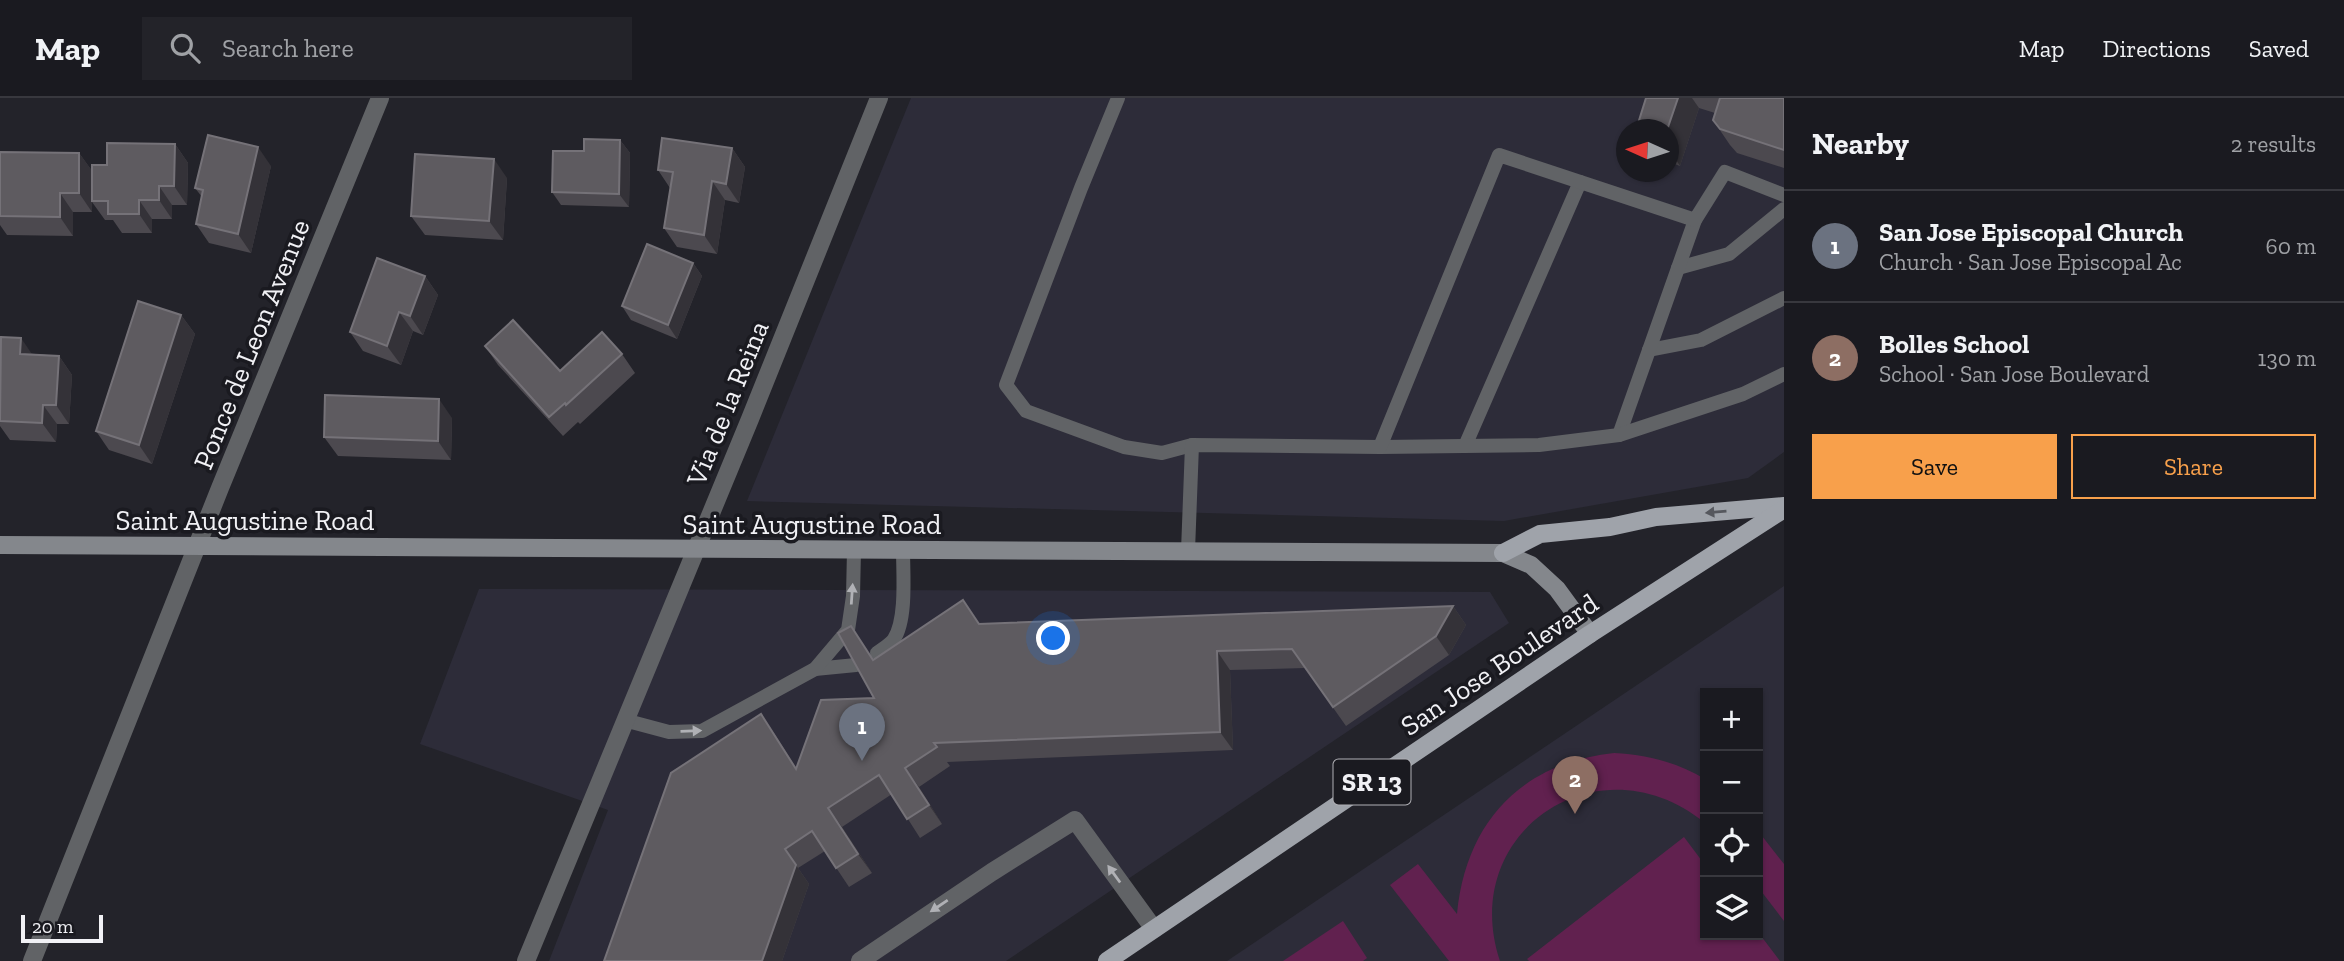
<!DOCTYPE html>
<html lang="en">
<head>
<meta charset="utf-8">
<style>
	body { margin:0; font-family:"Zilla Slab",serif; background:#232329; color:#f1f3f6 }
	.controls { position:absolute; right:21px; bottom:21px; display:grid; overflow:hidden; border-radius:0px; box-shadow:0 2px 5px #0004 }
	.controls button { width:63px; height:63px; display:grid; place-items:center; padding:0; border:0; border-bottom:2px solid #38383e; background:#1a1a20; color:#f1f3f6; font:35px sans-serif }
	.compass { position:absolute; left:1616px; top:21px; width:63px; height:63px; border-radius:50%; background:#1a1a20; box-shadow:0 2px 5px #0004; rotate:273deg }
	.scale { position:absolute; left:21px; bottom:18px; width:82px; box-sizing:border-box; padding-left:7px; border:4px solid #f1f1f5; border-top:0; font-size:19px; line-height:24px; white-space:nowrap; color:#f1f1f5; -webkit-text-stroke:5px #1a1a20; paint-order:stroke }
	.you { position:absolute; left:1054px; top:541px; width:24px; height:24px; margin:-18px; border:5px solid #fff; border-radius:50%; background:#1a73e8; box-shadow:0 0 0 10px #1a73e833 }
	.badge { display:grid; place-items:center; width:46px; height:46px; border-radius:50%; background:#f8a04b; color:#fff; font-size:23px; font-weight:700 }
	.pin { position:absolute; translate:-50% -58px; filter:drop-shadow(0 2px 4px #0008) }
	.pin::after { content:''; position:absolute; top:37px; width:24px; height:21px; background:inherit; clip-path:polygon(0 0,100% 0,50% 100%) }
	.list { margin:0; padding:0; list-style:none }
	h2 { display:flex; justify-content:space-between; align-items:center; height:91px; margin:0; padding:0 28px; font-size:30px }
	h2 small { font-size:23px; font-weight:400; color:#9fa1a5 }
	.list li { display:grid; grid-template-columns:46px 1fr auto; gap:21px; align-items:center; box-sizing:border-box; height:112px; padding:0 28px; border-top:2px solid #38383e }
	.list b { display:block; font-size:26px; white-space:nowrap }
	.list p { margin:0; font-size:23px; white-space:nowrap; color:#9fa1a5 }
	.list em { font-size:23px; font-style:normal; color:#9fa1a5 }
	.actions { display:flex; gap:14px; padding:21px 28px }
	.actions a { flex:1; padding:16px 0; border:2px solid #f8a04b; border-radius:0px; text-align:center; font-size:24px; color:#f8a04b }
	.actions .main { background:#f8a04b; color:#111 }
	.icon { flex:none; width:38px; height:38px; fill:none; stroke:currentColor; stroke-width:2; stroke-linecap:round; stroke-linejoin:round }
	.map { position:relative; flex:none; width:1784px; height:863px; overflow:hidden }
	header { display:flex; align-items:center; gap:42px; box-sizing:border-box; height:98px; padding:0 35px; background:#1a1a20; border-bottom:2px solid #38383e }
	header strong { font-size:33px }
	nav { display:flex; gap:38px; margin-inline-start:auto; font-size:24px }
	.search { width:490px; height:63px; background:#232329; display:flex; align-items:center; gap:18px; box-sizing:border-box; padding:0 24px; border-radius:0px; color:#9fa1a5; font-size:26px }
	main { display:flex }
	aside { flex:1; background:#1a1a20 }
	.map>svg:first-child { display:block }
	.built { fill:#2d2c39; fill-rule:evenodd }
	.green { fill:#61214f }
	.lines { fill:none; stroke-linecap:round; stroke-linejoin:round }
	.service { stroke:#616366; stroke-width:14 }
	.minor { stroke:#616366; stroke-width:18 }
	.secondary { stroke:#84878c; stroke-width:18 }
	.primary { stroke:#9fa3aa; stroke-width:18 }
	.wall { fill:#4c494f }
	.shaded-wall { fill:#343238 }
	.building { fill:#5e5b60; stroke:#757278; stroke-width:2 }
	.oneway { fill:#56585e }
	.oneway2 { fill:#b0b1b5 }
	.labels { text-anchor:middle; stroke-width:7; stroke-linejoin:round; paint-order:stroke }
	.shield { fill:#1a1a20; stroke:#b0b0b5; stroke-width:2 }
	.shield-label { font-size:26px; font-weight:bold; fill:#f1f1f5 }
	.street-label { font-size:28px; fill:#f1f1f5; stroke:#1a1a20 }
</style>
</head>
<body>
<header>
<strong>Map</strong>
<div class="search"><svg class="icon" aria-label="search" viewBox="0 0 24 24"><circle cx="10" cy="10" r="6"/><path d="M15 15l6 6"/></svg>Search here</div>
<nav><a>Map</a><a>Directions</a><a>Saved</a></nav>
</header>
<main>
<div class="map">
<svg width="1784" height="863" viewBox="0 0 1784 863">
	<rect width="100%" height="100%" fill="#23232a"/>
	<!-- built -->
	<g class="built">
		<path d="M911,0H1784V354L1748,380L1504,423L747,403ZM1626,32H1668V74H1626Z"/>
		<path d="M1784,488V863H1227ZM1705,595H1758V837H1705Z"/>
		<polygon points="479,491 1490,494 1509,525 1006,863 549,863 608,712 420,646"/>
	</g>
	<!-- green -->
	<g class="green">
		<path d="M1614,655C1648,657 1676,664 1705,681V725C1598,638 1457,735 1500,863H1449L1390,787L1418,766L1457,816C1466,724 1521,665 1614,655Z"/>
		<polygon points="1758,733 1784,766 1784,823 1758,789"/>
		<polygon points="1684,739 1705,767 1705,837 1758,837 1758,834 1780,863 1529,863 1527,861"/>
		<polygon points="1343,823 1367,860 1363,863 1283,863"/>
	</g>
	<g class="lines">
		<!-- service -->
		<g class="service">
			<polyline points="1118,0 1081,90 1006,287 1026,313 1124,349 1162,355 1192,347"/>
			<polyline points="1678,170 1729,156 1784,111"/>
			<polyline points="1649,252 1701,242 1784,200"/>
			<polyline points="1619,337 1695,122"/>
			<polyline points="1465,348 1580,84"/>
			<polyline points="1380,349 1539,347 1619,337 1743,296 1784,276"/>
			<polyline points="1188,453 1192,347 1380,349 1499,57 1695,122 1725,74 1784,97"/>
			<path d="M877,555C882,551 891,546 894,541C907,521 903,475 903,452"/>
			<polyline points="815,571 856,567"/>
			<polyline points="624,622 669,634 702,633 815,571 848,532 853,498 854,452"/>
		</g>
		<!-- minor -->
		<g class="minor">
			<polyline points="32,863 220,390 380,0"/>
			<polyline points="526,863 750,321 879,0"/>
			<polyline points="860,863 992,774 1075,722 1154,831"/>
		</g>
		<!-- secondary -->
		<polyline class="secondary" points="0,447 1503,455 1531,467 1557,491 1590,536"/>
		<!-- primary -->
		<g class="primary">
			<polyline points="1503,455 1540,436 1610,429 1656,419 1784,408"/>
			<polyline points="1107,863 1590,536 1784,411"/>
		</g>
	</g>
	<!-- wall -->
	<g class="wall">
		<polygon points="1646,0 1784,0 1784,70 1737,55 1730,47 1713,22 1715,15 1699,10 1680,68 1669,64 1669,32"/>
		<polygon points="620,42 630,55 629,109 561,107 552,94 584,53"/>
		<polygon points="175,46 188,65 187,107 172,107 172,121 152,121 152,135 122,135 113,122 105,122 92,104 92,114 73,114 73,138 7,137 0,127 0,54 79,55 92,73 107,67"/>
		<polygon points="732,50 745,69 739,105 725,102 717,156 677,149 664,130 670,90 658,72"/>
		<polygon points="271,68 251,155 209,145 196,126 202,99 195,90"/>
		<polygon points="507,80 503,142 425,137 411,118"/>
		<polygon points="693,165 702,178 677,241 631,222 622,208"/>
		<polygon points="425,178 438,197 423,237 413,233 401,267 363,253 350,234"/>
		<polygon points="181,217 195,236 152,366 109,352 96,333"/>
		<polygon points="485,248 560,273 622,256 635,275 580,326 578,324 563,338 498,267"/>
		<polygon points="0,253 59,258 72,277 69,326 57,326 56,344 10,342 0,328"/>
		<polygon points="452,320 451,362 338,358 324,339"/>
		<polygon points="1453,508 1466,527 1449,557 1346,628 1305,570 1230,572 1233,652 947,664 950,668 919,689 942,726 920,740 892,696 842,729 872,775 849,789 825,753 798,770 809,786 782,863 604,863 774,635 796,670 874,600 873,561 980,526"/>
	</g>
	<!-- shaded-wall -->
	<g class="shaded-wall">
		<polygon points="1678,0 1692,0 1699,10 1680,68 1669,51 1669,32 1667,32"/>
		<polygon points="620,42 630,55 629,109 619,96"/>
		<polygon points="175,46 188,65 187,107 174,88"/>
		<polygon points="258,49 271,68 251,155 238,136"/>
		<polygon points="732,50 745,69 739,105 726,86"/>
		<polygon points="79,55 93,74 92,114 79,95"/>
		<polygon points="494,61 507,80 503,142 489,123"/>
		<polygon points="712,83 725,102 717,156 704,137"/>
		<polygon points="159,88 172,107 172,121 159,102"/>
		<polygon points="60,95 73,114 73,138 60,119"/>
		<polygon points="139,102 152,121 152,135 139,116"/>
		<polygon points="693,165 702,178 677,241 668,227"/>
		<polygon points="425,178 438,197 423,237 410,218"/>
		<polygon points="399,214 413,233 401,267 387,248"/>
		<polygon points="181,217 195,236 152,366 139,347"/>
		<polygon points="21,240 34,259 20,256"/>
		<polygon points="59,258 72,277 69,326 56,307"/>
		<polygon points="439,301 452,320 451,362 438,343"/>
		<polygon points="43,307 57,326 56,344 42,325"/>
		<polygon points="1453,508 1466,527 1449,557 1436,538"/>
		<polygon points="1217,553 1230,572 1233,652 1220,634"/>
		<polygon points="761,616 774,635 809,690 796,671"/>
		<polygon points="905,670 919,689 942,726 929,707"/>
		<polygon points="828,710 842,729 872,775 858,756"/>
		<polygon points="785,751 809,786 782,863 762,863"/>
	</g>
	<!-- building -->
	<g class="building">
		<polygon points="1646,0 1678,0 1667,32 1636,32"/>
		<polygon points="1720,0 1784,0 1784,52 1720,31 1713,22"/>
		<polygon points="208,37 258,49 238,136 196,126 203,92 195,90"/>
		<polygon points="662,40 732,50 726,86 712,83 704,137 664,130 673,74 658,72"/>
		<polygon points="584,41 620,42 619,96 552,94 553,53 584,53"/>
		<polygon points="107,45 175,46 174,88 159,88 159,102 139,102 139,116 108,116 108,103 92,103 92,67 107,67"/>
		<polygon points="0,54 79,55 79,95 60,95 60,119 0,118"/>
		<polygon points="415,56 494,61 489,123 411,118"/>
		<polygon points="647,146 693,165 668,227 622,208"/>
		<polygon points="377,160 425,178 410,218 399,214 387,248 350,234"/>
		<polygon points="138,203 181,217 139,347 96,333"/>
		<polygon points="513,222 560,273 602,234 622,256 566,307 565,305 549,319 485,248"/>
		<polygon points="1,239 21,240 20,256 59,258 56,307 43,307 42,325 0,323"/>
		<polygon points="325,297 439,301 438,343 324,339"/>
		<polygon points="963,502 979,526 1453,508 1436,538 1333,609 1292,551 1217,553 1220,634 934,645 937,649 905,670 929,707 907,721 879,677 828,710 858,756 836,770 812,733 785,751 796,767 762,863 604,863 671,675 761,616 796,671 821,602 874,600 838,535 851,528 873,562"/>
	</g>
	<!-- one-way arrows -->
	<defs><path id="oneway-solid" d="M-6-.8H1V-3.2L6.5 0L1 3.2V.8H-6Z" transform="scale(1.75)"/></defs>
	<use class="oneway" href="#oneway-solid" transform="translate(1716 414) rotate(175)"/>
	<g class="oneway2">
		<use href="#oneway-solid" transform="translate(852 496) rotate(-86)"/>
		<use href="#oneway-solid" transform="translate(691 633) rotate(-2)"/>
		<use href="#oneway-solid" transform="translate(1114 776) rotate(-126)"/>
		<use href="#oneway-solid" transform="translate(939 808) rotate(146)"/>
	</g>
	<g class="labels">
		<!-- shield labels -->
		<rect class="shield" x="1333.5" y="661.5" width="77" height="45" rx="5"/>
		<g class="shield-label">
			<text x="1372" y="693">SR 13</text>
		</g>
		<!-- street labels -->
		<g class="street-label">
			<text transform="translate(251 246) rotate(-68)" y="10">Ponce de Leon Avenue</text>
			<text transform="translate(727 305) rotate(-68)" y="10">Via de la Reina</text>
			<text x="245" y="432">Saint Augustine Road</text>
			<text x="812" y="436">Saint Augustine Road</text>
			<text transform="translate(1499 566) rotate(-34)" y="10">San Jose Boulevard</text>
		</g>
	</g>
</svg>
<div class="controls">
<button>+</button>
<button>−</button>
<button><svg class="icon" aria-label="locate" viewBox="0 0 24 24"><circle cx="12" cy="12" r="6"/><path d="M12 2v4M12 18v4M2 12h4M18 12h4"/></svg></button>
<button><svg class="icon" aria-label="layers" viewBox="0 0 24 24"><path d="M12 4l9 5-9 5-9-5zM3 14l9 5 9-5"/></svg></button>
</div>
<svg class="compass" viewBox="-18 -18 36 36"><path d="M0-13l5 13h-10z" fill="#e53935"/><path d="M0 13l5-13h-10z" fill="#9fa1a5"/></svg>
<div class="scale">20 m</div>
<div class="you"></div>
<div class="pin badge" style="left:862px;top:663px;background:#6b7280">1</div>
<div class="pin badge" style="left:1575px;top:716px;background:#8d6e63">2</div>
</div>
<aside>
<h2>Nearby<small>2 results</small></h2>
<ul class="list">
<li><span class="badge" style="background:#6b7280">1</span><div><b>San Jose Episcopal Church</b><p>Church · San Jose Episcopal Ac</p></div><em>60 m</em></li>
<li><span class="badge" style="background:#8d6e63">2</span><div><b>Bolles School</b><p>School · San Jose Boulevard</p></div><em>130 m</em></li>
</ul>
<div class="actions"><a class="main">Save</a><a>Share</a></div>
</aside>
</main>
</body>
</html>
